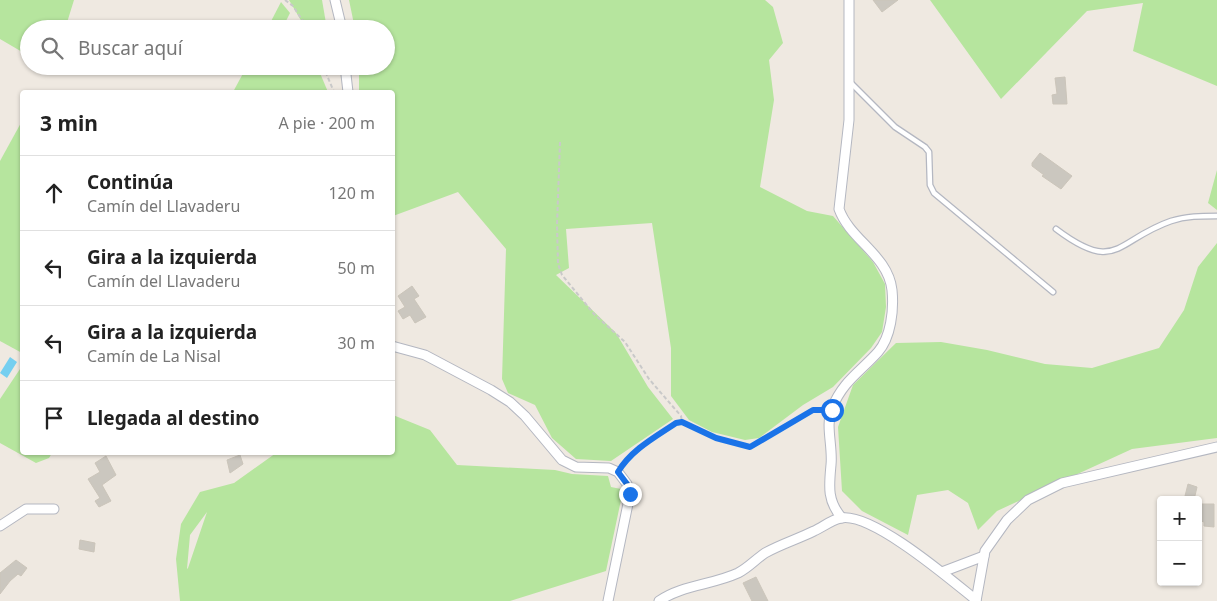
<!DOCTYPE html>
<html lang="es">
<head>
<meta charset="utf-8">
<style>
	body { margin:0; font-family:"Noto Sans",sans-serif; background:#f6f6f6; color:#222 }
	.controls { position:absolute; right:15px; bottom:15px; display:grid; overflow:hidden; border-radius:5px; box-shadow:0 1px 4px #0004 }
	.controls button { width:45px; height:45px; display:grid; place-items:center; padding:0; border:0; border-bottom:1px solid #e0e0e0; background:#fff; color:#222; font:25px sans-serif }
	.stop { position:absolute; width:15px; height:15px; margin:-11px; border:4px solid #1a73e8; border-radius:50%; background:#fff }
	.stop.end { background:#1a73e8; border-color:#fff; box-shadow:0 1px 5px #0008 }
	.list { margin:0; padding:0; list-style:none }
	h2 { display:flex; justify-content:space-between; align-items:center; height:65px; margin:0; padding:0 20px; font-size:21px }
	h2 small { font-size:16px; font-weight:400; color:#767676 }
	.list li { display:grid; grid-template-columns:32px 1fr auto; gap:15px; align-items:center; box-sizing:border-box; height:75px; padding:0 20px; border-top:1px solid #e0e0e0 }
	.list b { display:block; font-size:19px; white-space:nowrap }
	.list p { margin:0; font-size:16px; white-space:nowrap; color:#767676 }
	.list em { font-size:16px; font-style:normal; color:#767676 }
	.icon { flex:none; width:28px; height:28px; fill:none; stroke:currentColor; stroke-width:2; stroke-linecap:round; stroke-linejoin:round }
	.map { position:relative; flex:none; width:1217px; height:601px; overflow:hidden }
	.search { position:absolute; background:#fff; box-shadow:0 1px 4px #0004; left:20px; top:20px; width:375px; height:55px; display:flex; align-items:center; gap:12px; box-sizing:border-box; padding:0 18px; border-radius:28px; color:#767676; font-size:19px }
	.panel { position:absolute; background:#fff; box-shadow:0 1px 4px #0004; left:20px; top:90px; width:375px; height:365px; border-radius:5px }
	.map>svg:first-child { display:block }
	.green { fill:#b6e59e; fill-rule:evenodd }
	.water { fill:#75cff0 }
	.building { fill:#cbc7bf; stroke:#cbc5ba }
	.lines { fill:none; stroke-linecap:round; stroke-linejoin:round }
	.lane-casing { stroke:#b4b7c1; stroke-width:7 }
	.street-casing { stroke:#b4b7c1; stroke-width:11 }
	.path { stroke:#c9c9c9; stroke-width:2; stroke-dasharray:4 2.5; stroke-linecap:butt }
	.lane { stroke:#fff; stroke-width:4.5 }
	.street { stroke:#fff; stroke-width:9 }
	.route { stroke:#1a73e8; stroke-width:6 }
</style>
</head>
<body>
<div class="map">
<svg width="1217" height="601" viewBox="0 0 1217 601">
	<rect width="100%" height="100%" fill="#efe9e1"/>
	<!-- green -->
	<g class="green">
		<polygon points="0,0 74,0 65,29 29,29 29,56 0,39"/>
		<polygon points="289,0 322,0 327,29 306,29"/>
		<polygon points="349,0 765,0 773,7 783,43 769,60 774,100 760,187 807,211 833,216 873,262 885,284 886,307 882,332 871,348 833,387 803,405 759,438 745,440 712,432 689,420 671,396 671,348 652,223 566,229 569,268 556,275 616,333 648,387 673,419 611,461 576,459 552,438 535,405 508,393 502,379 506,249 458,192 393,216 392,92 359,92 359,66 386,66 386,29 355,29"/>
		<polygon points="930,0 1217,0 1217,86 1133,51 1143,3 1087,11 1001,99"/>
		<polygon points="281,2 290,13 282,29 267,29"/>
		<polygon points="247,66 317,66 328,92 233,92"/>
		<polygon points="22,121 22,353 0,341 0,161"/>
		<polygon points="1217,170 1217,210 1208,203"/>
		<polygon points="1217,243 1217,438 1132,449 997,511 978,530 968,503 948,490 917,495 908,535 862,511 842,491 838,427 853,385 896,343 941,342 987,350 1045,364 1092,368 1159,348 1184,310 1198,267"/>
		<polygon points="22,366 22,452 52,453 49,458 36,463 0,443 0,399"/>
		<path d="M393,415L430,430L457,465L555,470L572,474L608,476L611,487L621,489V500L606,571L510,601H180L176,559L181,524L200,492L234,483L276,453L392,452ZM207,512L188,568L187,569L190,535Z"/>
	</g>
	<!-- water -->
	<polygon class="water" points="10,357 17,362 7,378 0,373"/>
	<!-- building -->
	<g class="building">
		<polygon points="873,0 898,0 882,12"/>
		<polygon points="1065,77 1067,104 1053,104 1052,95 1057,94 1055,78"/>
		<polygon points="1040,153 1072,176 1061,189 1042,176 1044,175 1032,166 1032,163"/>
		<polygon points="412,286 419,296 414,299 426,317 415,323 410,315 403,319 398,311 405,307 398,296"/>
		<polygon points="240,455 243,464 230,473 227,460"/>
		<polygon points="106,456 116,475 102,485 111,501 99,507 95,501 100,498 88,479 100,472 95,463"/>
		<polygon points="1188,484 1197,487 1194,500 1184,500"/>
		<polygon points="1198,504 1214,504 1214,527 1204,526 1204,522 1198,520"/>
		<polygon points="80,540 95,543 94,552 79,549"/>
		<polygon points="16,560 27,568 21,576 18,574 10,581 0,594 0,573"/>
		<polygon points="756,577 768,601 752,601 743,583"/>
	</g>
	<g class="lines">
		<!-- lane casing -->
		<g class="lane-casing">
			<g id="lane">
				<polyline points="850,82 895,127 925,147 929,152 930,185 934,193 1053,292"/>
				<path d="M1056,229C1117,275 1116,240 1171,221C1186,216 1201,216 1217,216"/>
			</g>
		</g>
		<!-- street casing -->
		<g class="street-casing">
			<g id="street">
				<polyline points="335,0 342,29"/>
				<polyline points="345,66 348,92"/>
				<polyline points="392,346 425,355 491,390 510,402 525,416 562,460 576,467 609,468 618,472 627,484 630,494 608,601"/>
				<path d="M842,518C827,501 829,486 831,465C833,446 825,426 832,408C843,381 860,372 878,352C891,337 894,310 892,290C888,255 850,240 839,209L849,120V0"/>
				<polyline points="0,526 26,509 54,509"/>
				<polyline points="942,572 984,556"/>
				<path d="M659,601C682,585 712,585 738,573C748,568 756,559 765,553C781,544 798,539 814,531C823,527 831,520 841,518C872,512 951,580 976,600"/>
				<polyline points="976,601 985,551 1007,520 1028,500 1062,483 1217,447"/>
			</g>
		</g>
		<!-- path -->
		<g class="path">
			<polyline points="285,0 293,6 308,29"/>
			<polyline points="323,66 334,92"/>
			<polyline points="560,142 557,225 558,264 562,275 594,314 625,342 649,379 681,416 682,422"/>
			<polyline points="622,466 641,447 676,423 682,422 716,438 750,447 813,410 822,410"/>
		</g>
		<!-- lane -->
		<use href="#lane" class="lane"/>
		<!-- street -->
		<use href="#street" class="street"/>
	</g>
	<g class="lines">
		<!-- route -->
		<path class="route" d="M630,494L627,484L618,472C631,450 655,437 676,423L682,422L716,438L750,447L813,410H832"/>
	</g>
</svg>
<div class="controls">
<button>+</button>
<button>−</button>
</div>
<div class="stop" style="left:832px;top:410px"></div>
<div class="stop end" style="left:630px;top:494px"></div>
<div class="search"><svg class="icon" aria-label="search" viewBox="0 0 24 24"><circle cx="10" cy="10" r="6"/><path d="M15 15l6 6"/></svg>Buscar aquí</div>
<section class="panel">
<h2>3 min<small>A pie · 200 m</small></h2>
<ul class="list">
<li><svg class="icon" aria-label="ahead" viewBox="0 0 24 24"><path d="M12 20V5M6 11l6-6 6 6"/></svg><div><b>Continúa</b><p>Camín del Llavaderu</p></div><em>120 m</em></li>
<li><svg class="icon" aria-label="left" viewBox="0 0 24 24"><path d="M17 20v-9H6M10 6l-5 5 5 5"/></svg><div><b>Gira a la izquierda</b><p>Camín del Llavaderu</p></div><em>50 m</em></li>
<li><svg class="icon" aria-label="left" viewBox="0 0 24 24"><path d="M17 20v-9H6M10 6l-5 5 5 5"/></svg><div><b>Gira a la izquierda</b><p>Camín de La Nisal</p></div><em>30 m</em></li>
<li><svg class="icon" aria-label="arrive" viewBox="0 0 24 24"><path d="M6 21V4h12l-3 4 3 4H6"/></svg><div><b>Llegada al destino</b></div></li>
</ul>
</section>
</div>
</body>
</html>
